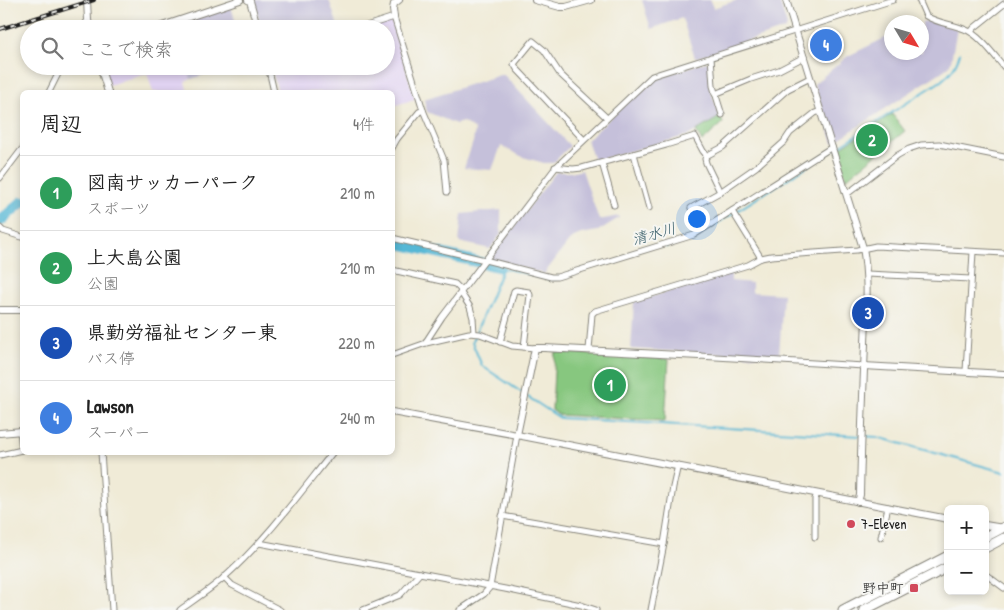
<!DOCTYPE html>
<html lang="ja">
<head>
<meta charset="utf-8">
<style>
	body { margin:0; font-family:"Patrick Hand","Klee One",sans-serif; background:#f2f2f2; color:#222 }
	.controls { position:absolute; right:15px; bottom:15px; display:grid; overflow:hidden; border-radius:8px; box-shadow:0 2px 8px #0003 }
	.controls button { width:45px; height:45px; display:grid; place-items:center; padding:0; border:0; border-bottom:1px solid #e0e0e0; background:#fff; color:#222; font:25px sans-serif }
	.compass { position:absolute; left:884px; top:15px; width:45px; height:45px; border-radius:50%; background:#fff; box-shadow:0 2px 8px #0003; rotate:128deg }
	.you { position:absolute; left:696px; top:218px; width:18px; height:18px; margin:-12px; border:4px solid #fff; border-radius:50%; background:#1a73e8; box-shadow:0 0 0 8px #1a73e833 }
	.badge { display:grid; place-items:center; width:32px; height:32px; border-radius:50%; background:#d1495b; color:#fff; font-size:16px; font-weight:700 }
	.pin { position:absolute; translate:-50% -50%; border:2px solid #fff; box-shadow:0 1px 5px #0006 }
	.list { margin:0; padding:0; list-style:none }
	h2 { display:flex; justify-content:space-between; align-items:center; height:65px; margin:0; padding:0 20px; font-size:21px }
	h2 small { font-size:16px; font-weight:400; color:#767676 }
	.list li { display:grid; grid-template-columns:32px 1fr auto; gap:15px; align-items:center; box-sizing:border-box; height:75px; padding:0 20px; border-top:1px solid #e0e0e0 }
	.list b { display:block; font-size:19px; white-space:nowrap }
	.list p { margin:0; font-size:16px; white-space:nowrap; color:#767676 }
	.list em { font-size:16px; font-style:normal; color:#767676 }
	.icon { flex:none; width:28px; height:28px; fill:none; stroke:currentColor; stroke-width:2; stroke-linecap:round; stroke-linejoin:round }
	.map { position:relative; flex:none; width:1004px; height:610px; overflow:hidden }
	.search { position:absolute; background:#fff; box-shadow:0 2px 8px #0003; left:20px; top:20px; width:375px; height:55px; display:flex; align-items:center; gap:12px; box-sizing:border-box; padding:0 18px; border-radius:28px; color:#767676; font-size:19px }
	.panel { position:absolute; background:#fff; box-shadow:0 2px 8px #0003; left:20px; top:90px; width:375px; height:365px; border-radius:8px }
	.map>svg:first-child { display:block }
	.built { fill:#e2d4f3 }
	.industrial { fill:#c5c0da }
	.green { fill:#87c77f; stroke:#52724e }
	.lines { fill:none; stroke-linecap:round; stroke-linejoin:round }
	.stream { stroke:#57b8d6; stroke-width:2 }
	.river { stroke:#57b8d6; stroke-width:11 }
	.minor-casing { stroke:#86847a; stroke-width:7 }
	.tertiary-casing { stroke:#86847a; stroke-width:8 }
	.trunk-casing { stroke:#86847a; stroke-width:11 }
	.minor { stroke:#fff; stroke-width:5 }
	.tertiary { stroke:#fff; stroke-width:6 }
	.trunk { stroke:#fff; stroke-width:9 }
	.rail-casing { stroke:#1c1c1c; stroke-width:4 }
	.rail { stroke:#f6f6f2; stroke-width:2; stroke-dasharray:5.5; stroke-linecap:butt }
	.poi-dot { fill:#d1495b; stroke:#f6f6f2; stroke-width:2 }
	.labels { text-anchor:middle; stroke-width:4; stroke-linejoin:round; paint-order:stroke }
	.poi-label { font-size:14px; fill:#1c1c1c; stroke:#f6f6f2; text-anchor:start }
	.water-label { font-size:15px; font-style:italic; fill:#345a66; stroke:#f6f6f2 }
</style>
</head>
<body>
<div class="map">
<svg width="1004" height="610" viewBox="0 0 1004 610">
	<rect width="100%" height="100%" fill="#f6f6f2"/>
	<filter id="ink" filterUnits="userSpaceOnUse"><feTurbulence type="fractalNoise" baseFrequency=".02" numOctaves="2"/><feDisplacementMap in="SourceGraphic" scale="10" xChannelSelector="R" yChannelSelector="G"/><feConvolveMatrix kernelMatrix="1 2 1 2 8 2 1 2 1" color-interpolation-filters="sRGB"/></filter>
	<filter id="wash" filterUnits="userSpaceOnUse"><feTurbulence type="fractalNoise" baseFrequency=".0096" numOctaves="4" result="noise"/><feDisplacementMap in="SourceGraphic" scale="20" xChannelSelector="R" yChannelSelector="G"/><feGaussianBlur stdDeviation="1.12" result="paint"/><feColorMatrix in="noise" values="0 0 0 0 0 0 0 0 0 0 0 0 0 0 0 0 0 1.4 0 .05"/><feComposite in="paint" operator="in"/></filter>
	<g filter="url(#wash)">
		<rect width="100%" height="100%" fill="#f0ebd7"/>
		<!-- built -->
		<g class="built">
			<polygon points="389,21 392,22 415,99 393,106 392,92 278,92 271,66 386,66 386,29 366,29"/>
			<polygon points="103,66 187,66 191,79 185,82 188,92 153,92 147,73 109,85"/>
		</g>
		<!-- industrial -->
		<g class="industrial">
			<polygon points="253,0 329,0 339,29 262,29"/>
			<polygon points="642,0 710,0 713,8 738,0 779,0 787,26 785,29 695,58 682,18 651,29"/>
			<polygon points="231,7 238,29 175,29 174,26"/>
			<polygon points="930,21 957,29 951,61 949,66 944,70 833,143 814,84 848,56 891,35 892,52 922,52 922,22 920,22"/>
			<polygon points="706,62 709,64 710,89 720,117 689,135 594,161 587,140 652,79"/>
			<polygon points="187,66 231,66 191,79"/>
			<polygon points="503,74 570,146 553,163 544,163 523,157 501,146 492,170 464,168 473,142 475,130 463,122 456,124 427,112 424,99"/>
			<polygon points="582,170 599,220 619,216 619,218 598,231 581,234 574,237 569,241 544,274 489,259 556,172 574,172"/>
			<polygon points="501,210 501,234 490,249 459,242 462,214"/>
			<polygon points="731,273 731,281 752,283 752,292 783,294 779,357 631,349 634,302"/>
		</g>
		<!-- green -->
		<g class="green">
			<polygon points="892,114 905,131 846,179 837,150"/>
			<polygon points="720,117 723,123 702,142 696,131"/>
			<polygon points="555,352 669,359 665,421 559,415 552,410"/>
		</g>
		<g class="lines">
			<!-- stream -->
			<g class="stream">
				<path d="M835,149L941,81C951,73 956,66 960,53"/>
				<polyline points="665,247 699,235 831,151"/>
				<polyline points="524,394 482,366 472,342 501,272 499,267 549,279 555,279"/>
				<polyline points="528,397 560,418 877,437 1004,472"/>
			</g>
			<!-- river -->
			<g class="river">
				<polyline points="0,221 22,202"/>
				<polyline points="392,242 499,267"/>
			</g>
		</g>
	</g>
	<g filter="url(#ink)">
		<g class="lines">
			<!-- minor casing -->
			<g class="minor-casing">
				<g id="minor">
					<path d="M919,0L926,16C937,23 951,24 964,29C979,34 994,55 1004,67"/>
					<polyline points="82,29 88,20"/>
					<polyline points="357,29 394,17 423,110 444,160 447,192"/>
					<polyline points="971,32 974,28 1004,4"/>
					<polyline points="711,57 713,86 722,115"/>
					<polyline points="268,66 274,92"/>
					<polyline points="49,92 62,66"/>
					<polyline points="715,94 751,79 779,70 804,57"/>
					<polyline points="584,140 517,69 514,64 533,41 544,50 560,74 607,118"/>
					<polyline points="392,148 397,139 419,112 423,110"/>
					<polyline points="634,154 649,208"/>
					<polyline points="602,163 614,205"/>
					<polyline points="555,167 573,169 582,168 666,145 695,136 703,151 707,156"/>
					<polyline points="0,178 22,149"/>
					<polyline points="720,192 706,163 705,159 706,156 723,147 788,89 810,78"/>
					<polyline points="847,194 898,155 909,149 921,145 939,144 1004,157"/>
					<polyline points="691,208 720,192 756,167 784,142 790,133 815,113 821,111"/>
					<polyline points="732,211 761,258"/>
					<polyline points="0,228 3,231 22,237"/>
					<polyline points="392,238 485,260 551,277 557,277 694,235 832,147"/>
					<polyline points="392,270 455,284 460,289 461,293 470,307 473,318 474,333"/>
					<polyline points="867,274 971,279"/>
					<polyline points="500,342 514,291 516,290 529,292 530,295 524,347"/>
					<polyline points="426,343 427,340 442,317 556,167 652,76 658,74 893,0"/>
					<polyline points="589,350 592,314 595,311 748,265 761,258 771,256 857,250 876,246 1004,253"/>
					<polyline points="392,355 426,343 469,333 480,334 512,346 535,348"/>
					<polyline points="699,356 864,366"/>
					<polyline points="966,371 973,252"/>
					<polyline points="101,452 112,610"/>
					<polyline points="0,455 22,450 20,431"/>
					<polyline points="502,516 664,544"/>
					<polyline points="815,537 815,499 817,494"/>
					<polyline points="881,537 888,507"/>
					<polyline points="259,543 505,589 581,605 596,610"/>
					<polyline points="985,574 1004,588"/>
					<polyline points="224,577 232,585 280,610"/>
					<path d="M180,610C197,598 214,587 229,573C268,537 300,493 333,452"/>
					<polyline points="363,610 400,595 420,573"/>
					<polyline points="460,610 484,594 490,587 517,435"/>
					<polyline points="651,610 664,544 673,487 678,465"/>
				</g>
			</g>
			<!-- tertiary casing -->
			<g class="tertiary-casing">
				<g id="tertiary">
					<polyline points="87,0 88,20 90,29"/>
					<polyline points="248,0 250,1 258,29"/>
					<polyline points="535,0 560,7 566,7 591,0"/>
					<path d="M786,0L863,248C869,280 866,312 865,344C863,394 861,444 860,495L858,502"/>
					<polyline points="394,17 393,9 394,4 399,0"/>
					<polyline points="153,29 240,0"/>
					<polyline points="100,66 108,92"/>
					<polyline points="0,310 22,310"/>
					<polyline points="864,366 1004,374"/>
					<polyline points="392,412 517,435 948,519"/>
					<polyline points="0,433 22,431"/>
					<polyline points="517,435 535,348 544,348 699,356"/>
					<polyline points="985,525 1003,528"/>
				</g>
			</g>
			<!-- trunk casing -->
			<g class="trunk-casing">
				<g id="trunk">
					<polyline points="985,537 1004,527"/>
					<polyline points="985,548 1004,538"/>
					<polyline points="843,610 948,556"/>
					<polyline points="864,610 948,567"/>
				</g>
			</g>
			<!-- minor -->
			<use href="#minor" class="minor"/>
			<!-- tertiary -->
			<use href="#tertiary" class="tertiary"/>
			<!-- trunk -->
			<use href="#trunk" class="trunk"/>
			<!-- rail casing -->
			<g class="rail-casing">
				<polyline id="rail" points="0,29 94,0"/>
			</g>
			<!-- rail -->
			<use href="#rail" class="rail"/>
		</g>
	</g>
	<!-- markers -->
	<g class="poi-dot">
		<circle cx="851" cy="524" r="5"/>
		<rect x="909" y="583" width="10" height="10" rx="2.5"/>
	</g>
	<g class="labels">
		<!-- poi labels -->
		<g class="poi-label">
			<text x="861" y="529">7-Eleven</text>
			<text x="904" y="593" text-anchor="end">野中町</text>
		</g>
		<!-- water labels -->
		<g class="water-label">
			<text transform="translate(654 234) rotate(-16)" y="5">清水川</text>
		</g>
	</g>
</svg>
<div class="controls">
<button>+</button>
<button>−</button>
</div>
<svg class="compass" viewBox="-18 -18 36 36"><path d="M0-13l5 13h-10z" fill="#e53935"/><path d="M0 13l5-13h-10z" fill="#767676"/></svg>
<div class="you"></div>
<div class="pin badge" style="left:610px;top:385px;background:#2e9e5b">1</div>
<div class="pin badge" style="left:872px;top:140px;background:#2e9e5b">2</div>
<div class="pin badge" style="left:868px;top:313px;background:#1a4fb4">3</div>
<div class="pin badge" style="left:826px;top:45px;background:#3f7fe0">4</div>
<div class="search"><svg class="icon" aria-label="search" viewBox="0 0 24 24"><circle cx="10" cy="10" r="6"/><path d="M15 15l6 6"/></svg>ここで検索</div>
<section class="panel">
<h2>周辺<small>4件</small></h2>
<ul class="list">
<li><span class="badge" style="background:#2e9e5b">1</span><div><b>図南サッカーパーク</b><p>スポーツ</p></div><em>210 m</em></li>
<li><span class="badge" style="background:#2e9e5b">2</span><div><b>上大島公園</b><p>公園</p></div><em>210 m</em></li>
<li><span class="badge" style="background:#1a4fb4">3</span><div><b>県勤労福祉センター東</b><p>バス停</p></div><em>220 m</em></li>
<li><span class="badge" style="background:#3f7fe0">4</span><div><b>Lawson</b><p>スーパー</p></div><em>240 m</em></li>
</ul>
</section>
</div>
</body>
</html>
